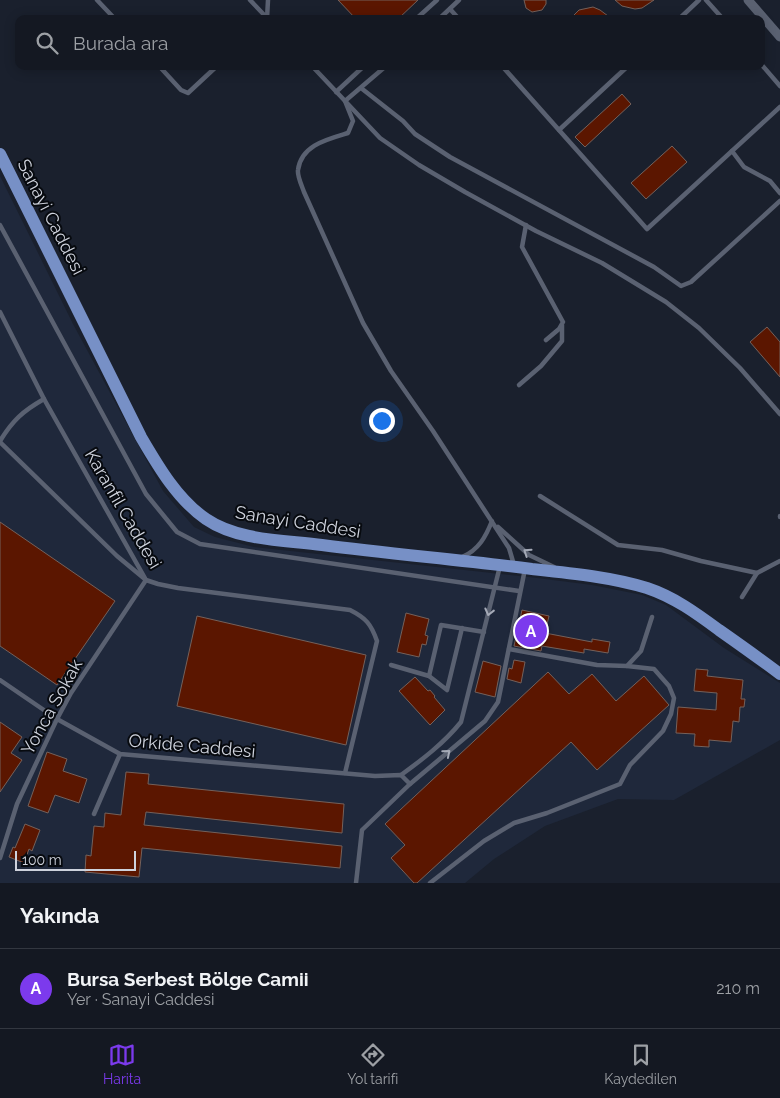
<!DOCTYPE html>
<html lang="tr">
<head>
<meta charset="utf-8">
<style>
	body { margin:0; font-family:Raleway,sans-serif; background:#1d212a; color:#f1f3f6 }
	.scale { position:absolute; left:15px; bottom:12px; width:121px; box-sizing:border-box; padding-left:5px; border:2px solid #ced2dc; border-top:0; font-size:14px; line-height:18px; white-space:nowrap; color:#ced2dc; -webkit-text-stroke:4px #070a0f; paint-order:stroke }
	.you { position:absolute; left:381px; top:420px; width:18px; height:18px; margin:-12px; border:4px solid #fff; border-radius:50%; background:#1a73e8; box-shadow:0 0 0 8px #1a73e833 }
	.badge { display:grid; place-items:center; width:32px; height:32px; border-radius:50%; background:#7c3aed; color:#fff; font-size:16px; font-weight:700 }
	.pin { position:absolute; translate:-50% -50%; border:2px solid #fff; box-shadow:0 1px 5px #0006 }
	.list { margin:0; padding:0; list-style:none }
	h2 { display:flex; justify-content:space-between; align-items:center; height:65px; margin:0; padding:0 20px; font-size:21px }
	h2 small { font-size:16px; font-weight:400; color:#9da0a5 }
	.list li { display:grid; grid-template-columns:32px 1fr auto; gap:15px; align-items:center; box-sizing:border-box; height:80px; padding:0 20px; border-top:1px solid #333740 }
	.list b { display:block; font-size:19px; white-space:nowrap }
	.list p { margin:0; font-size:16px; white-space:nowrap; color:#9da0a5 }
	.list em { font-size:16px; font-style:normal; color:#9da0a5 }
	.icon { flex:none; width:28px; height:28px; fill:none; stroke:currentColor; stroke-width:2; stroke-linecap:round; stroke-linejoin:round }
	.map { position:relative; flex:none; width:780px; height:883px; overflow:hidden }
	.search { position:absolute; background:#141822; box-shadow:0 2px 12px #0003; left:15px; right:15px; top:15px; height:55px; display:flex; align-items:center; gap:12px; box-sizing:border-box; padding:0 18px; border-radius:10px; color:#9da0a5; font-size:19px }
	.sheet { height:145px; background:#141822 }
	nav { display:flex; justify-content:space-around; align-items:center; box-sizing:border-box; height:70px; border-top:1px solid #333740; background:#141822; font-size:14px; color:#9da0a5 }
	nav a { display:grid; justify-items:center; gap:2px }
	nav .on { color:#7c3aed }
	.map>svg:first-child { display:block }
	.built { fill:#1f283b }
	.building { fill:#5b1600; stroke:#74615b }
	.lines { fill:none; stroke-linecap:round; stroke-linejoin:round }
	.lane { stroke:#5a6171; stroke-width:4.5 }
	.street { stroke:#5a6171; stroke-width:9 }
	.primary { stroke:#7790c6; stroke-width:12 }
	.oneway { stroke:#a5aab7 }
	.labels { text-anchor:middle; stroke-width:4; stroke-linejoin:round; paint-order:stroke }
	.street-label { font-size:18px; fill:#ced2dc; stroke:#070a0f }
</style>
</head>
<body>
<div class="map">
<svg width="780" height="883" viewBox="0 0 780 883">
	<rect width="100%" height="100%" fill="#1a202d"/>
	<!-- built -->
	<polygon class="built" points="0,176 73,324 163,491 194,527 215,537 254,547 537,578 592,585 642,595 666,605 724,648 780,683 780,740 674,800 618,799 545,826 494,859 465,883 0,883"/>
	<!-- building -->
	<g class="building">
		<polygon points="338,0 418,0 398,19 356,19"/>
		<polygon points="524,0 546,0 546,4 542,10 532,12 526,8"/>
		<polygon points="615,0 654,0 642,8 635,9 622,6"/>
		<polygon points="593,7 600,10 612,19 570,19 579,10"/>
		<polygon points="622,94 631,104 585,147 575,137"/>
		<polygon points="672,146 687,162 646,199 631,183"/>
		<polygon points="767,327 780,342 780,377 750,342"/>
		<polygon points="0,522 115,601 57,685 0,646"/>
		<polygon points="522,610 549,616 545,633 592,642 592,639 610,642 608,653 584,649 584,653 542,646 541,651 514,646"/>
		<polygon points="406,613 429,619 425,635 428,636 426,645 422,644 419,657 397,652"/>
		<polygon points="197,616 366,655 346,745 177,706"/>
		<polygon points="514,660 525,662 521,683 507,679 509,668 512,669"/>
		<polygon points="483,661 501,666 495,697 475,692"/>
		<polygon points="696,669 708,670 707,676 743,680 741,699 745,699 744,707 740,707 739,722 733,721 731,742 709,740 709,747 694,746 695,734 676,733 678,707 716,710 717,693 694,691"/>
		<polygon points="548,672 569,694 592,674 616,701 644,676 669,705 597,770 571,742 417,883 414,883 391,858 405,845 385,824"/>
		<polygon points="415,677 428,691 430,690 435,696 434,697 445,710 430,725 399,691"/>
		<polygon points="0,722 22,737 11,753 22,760 0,792"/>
		<polygon points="47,752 67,759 63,771 87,779 79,803 55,795 48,813 28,806"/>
		<polygon points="126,772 149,774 148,784 344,804 342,833 146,812 144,825 342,846 340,868 142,848 139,877 85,872 86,855 91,856 94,826 104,827 105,813 121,815"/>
		<polygon points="25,824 40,830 32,851 29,849 24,863 9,857 13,847 15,848"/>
	</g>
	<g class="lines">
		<!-- lane -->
		<g class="lane">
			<polyline points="97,0 115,19"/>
			<polyline points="250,0 268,19"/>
			<polyline points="706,0 723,19"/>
			<polyline points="450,9 459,19"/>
			<polyline points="267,19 268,0"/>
			<polyline points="416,19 437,0"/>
			<polyline points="439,19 459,0"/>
			<polyline points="679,19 699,0"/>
			<polyline points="761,64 780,86"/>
			<polyline points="159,66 181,90 188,93 217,66"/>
			<polyline points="312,66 380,138 419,165 465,192 536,231 602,263 666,302 699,328 740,368 780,414"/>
			<path d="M386,66L345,101L353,121L348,133C328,139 301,145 298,170C297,176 302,186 304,192L363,323L391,371L433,431L509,548L514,565"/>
			<polyline points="502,66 647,229 780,107"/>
			<polyline points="361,88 403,121 415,134 450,157 654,267 681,286 691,282 780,201"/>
			<polyline points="336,92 364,66"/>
			<polyline points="559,130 628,66"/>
			<polyline points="732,151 744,167 770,181 780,193"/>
			<polyline points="0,225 146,494 177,532 200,544 519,591"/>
			<polyline points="526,225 522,247 563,322 559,329 546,340"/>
			<path d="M0,312L44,399L146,580L158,584L178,588L350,610C366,618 371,624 377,641L345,773"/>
			<polyline points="519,385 541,366 562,341 562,325"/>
			<path d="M0,441C13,420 23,411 44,399"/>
			<polyline points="0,442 117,556 146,580 71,693 57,719 17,804 0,858"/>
			<polyline points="540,496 618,545 662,550 701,561 757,573"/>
			<polyline points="780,517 780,516"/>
			<polyline points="498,527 529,555 554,567"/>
			<path d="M462,557C479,550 486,536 492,521"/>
			<polyline points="742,597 757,573 780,561"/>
			<polyline points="509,649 597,665 627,666 641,651 652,617"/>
			<polyline points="391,665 429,676 447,690 462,628"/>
			<polyline points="429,676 441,625 484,632"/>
			<polyline points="0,680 57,719 120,754 375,776 401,775 410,784"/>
			<path d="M401,775C423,759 444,743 461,722L500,566"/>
			<polyline points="94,814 120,754"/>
			<polyline points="356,883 362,830 410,784 485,721 498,702 525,569"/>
			<polyline points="430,883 484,841 514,823 547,813 620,784 630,765 663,731 671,714 674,698 669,686 654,669 627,666"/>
		</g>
		<!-- street -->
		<polyline class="street" points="748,0 780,37"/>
		<!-- primary -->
		<path class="primary" d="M0,154L141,437C158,466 177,499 206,519C238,541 285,540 322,545C392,554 462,560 532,569C570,573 611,577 647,588C674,597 696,613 719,630C739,644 760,659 780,674"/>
	</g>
	<!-- one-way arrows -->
	<defs><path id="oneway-chevron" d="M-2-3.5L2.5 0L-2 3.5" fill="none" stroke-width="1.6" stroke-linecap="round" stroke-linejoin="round" transform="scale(1.25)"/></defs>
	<g class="oneway">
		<use href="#oneway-chevron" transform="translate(527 552) rotate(-146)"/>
		<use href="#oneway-chevron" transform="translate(489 612) rotate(104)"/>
		<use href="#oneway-chevron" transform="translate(447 753) rotate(-40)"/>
	</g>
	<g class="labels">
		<!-- street labels -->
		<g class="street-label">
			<text transform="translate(51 217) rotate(63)" y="6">Sanayi Caddesi</text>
			<text transform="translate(123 509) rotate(60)" y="6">Karanfil Caddesi</text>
			<text transform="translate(298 522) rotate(9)" y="6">Sanayi Caddesi</text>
			<text transform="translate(52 707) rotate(-61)" y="6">Yonca Sokak</text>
			<text transform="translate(192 746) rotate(5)" y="6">Orkide Caddesi</text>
		</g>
	</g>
</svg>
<div class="scale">100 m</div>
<div class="you"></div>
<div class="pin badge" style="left:531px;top:631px">A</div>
<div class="search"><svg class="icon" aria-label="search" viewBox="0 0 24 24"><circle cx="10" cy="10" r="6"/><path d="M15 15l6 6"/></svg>Burada ara</div>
</div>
<section class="sheet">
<h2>Yakında<small></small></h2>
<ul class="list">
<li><span class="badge">A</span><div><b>Bursa Serbest Bölge Camii</b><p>Yer · Sanayi Caddesi</p></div><em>210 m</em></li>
</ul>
</section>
<nav>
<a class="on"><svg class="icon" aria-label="map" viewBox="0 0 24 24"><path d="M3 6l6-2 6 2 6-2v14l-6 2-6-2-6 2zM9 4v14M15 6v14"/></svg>Harita</a>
<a><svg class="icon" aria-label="directions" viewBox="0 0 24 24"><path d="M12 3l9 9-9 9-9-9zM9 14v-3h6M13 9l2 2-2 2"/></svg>Yol tarifi</a>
<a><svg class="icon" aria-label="saved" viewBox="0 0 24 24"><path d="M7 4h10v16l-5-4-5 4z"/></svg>Kaydedilen</a>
</nav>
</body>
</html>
